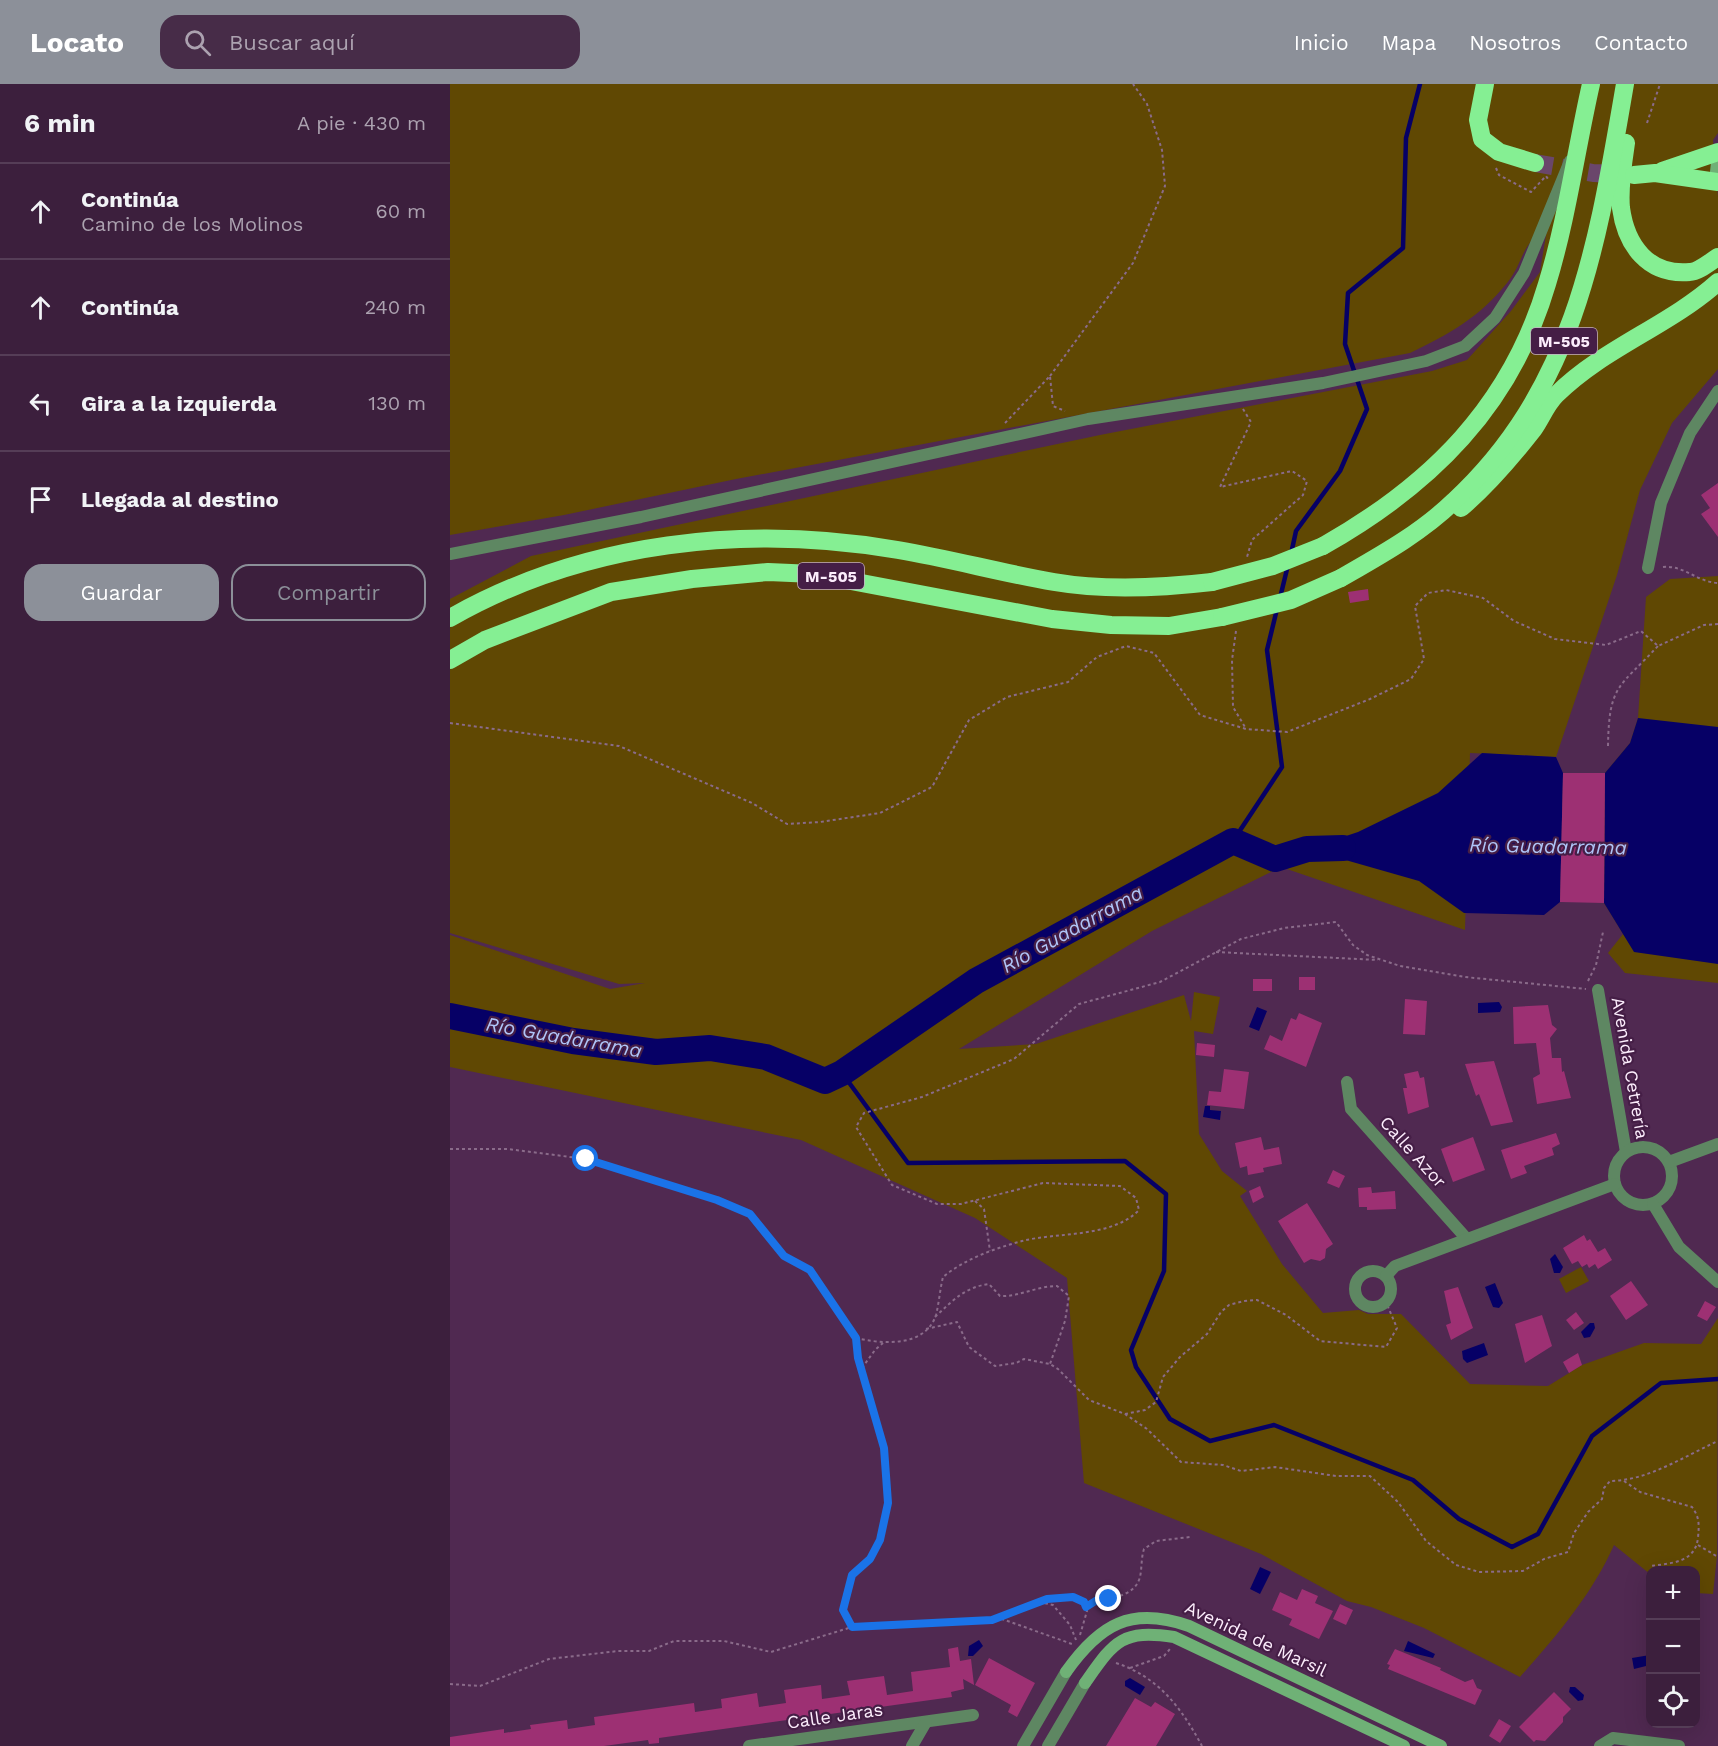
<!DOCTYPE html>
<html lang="es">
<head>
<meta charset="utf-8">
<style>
	body { margin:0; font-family:"Work Sans",sans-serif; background:#472c48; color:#f1f3f6 }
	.controls { position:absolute; right:18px; bottom:18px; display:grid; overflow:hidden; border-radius:12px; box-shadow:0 6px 24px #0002 }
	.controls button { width:54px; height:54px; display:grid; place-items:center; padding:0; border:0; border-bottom:2px solid #553d57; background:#3c1f3d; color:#f1f3f6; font:30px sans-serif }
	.stop { position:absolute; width:18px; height:18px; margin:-14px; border:4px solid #1a73e8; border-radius:50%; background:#fff }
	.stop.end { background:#1a73e8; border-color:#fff; box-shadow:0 2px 6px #0008 }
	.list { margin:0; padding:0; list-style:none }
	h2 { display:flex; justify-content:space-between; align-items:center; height:78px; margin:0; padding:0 24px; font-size:26px }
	h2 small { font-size:20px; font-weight:400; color:#aca2b0 }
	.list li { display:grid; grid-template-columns:39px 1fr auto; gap:18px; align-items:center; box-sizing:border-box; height:96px; padding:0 24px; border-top:2px solid #553d57 }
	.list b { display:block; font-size:22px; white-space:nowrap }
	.list p { margin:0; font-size:20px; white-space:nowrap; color:#aca2b0 }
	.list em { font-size:20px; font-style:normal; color:#aca2b0 }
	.actions { display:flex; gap:12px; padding:18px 24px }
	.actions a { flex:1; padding:14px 0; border:2px solid #8c9099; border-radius:18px; text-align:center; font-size:21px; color:#8c9099 }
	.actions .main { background:#8c9099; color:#fff }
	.icon { flex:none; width:33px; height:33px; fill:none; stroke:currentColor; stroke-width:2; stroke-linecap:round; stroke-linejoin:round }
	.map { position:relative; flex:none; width:1268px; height:1662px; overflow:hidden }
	header { display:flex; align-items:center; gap:36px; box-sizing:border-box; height:84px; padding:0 30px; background:#8c9099; color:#fff }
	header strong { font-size:28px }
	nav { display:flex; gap:33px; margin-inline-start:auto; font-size:21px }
	.search { width:420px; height:54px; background:#472c48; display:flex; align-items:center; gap:15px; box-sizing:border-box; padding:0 21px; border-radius:18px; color:#aca2b0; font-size:22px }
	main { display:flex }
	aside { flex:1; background:#3c1f3d }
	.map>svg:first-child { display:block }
	.green { fill:#604803 }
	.water { fill:#060066 }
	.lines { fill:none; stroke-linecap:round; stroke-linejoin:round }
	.stream { stroke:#060066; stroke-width:4.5 }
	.river { stroke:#060066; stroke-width:26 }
	.building { fill:#9d3073 }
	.highway-tunnel { stroke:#6a466b; stroke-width:18; stroke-dasharray:18 9; stroke-linecap:butt }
	.path { stroke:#8a6b8a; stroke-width:2; stroke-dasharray:3 3; stroke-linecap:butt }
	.street { stroke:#5e8762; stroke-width:12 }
	.secondary { stroke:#6fb176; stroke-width:12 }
	.highway { stroke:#85ef93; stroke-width:18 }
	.highway-bridge { stroke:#85ef93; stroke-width:18 }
	.route { stroke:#1a73e8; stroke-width:8 }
	.labels { text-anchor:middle; stroke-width:4.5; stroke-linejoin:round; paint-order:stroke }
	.shield { fill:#451e46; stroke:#c5afc5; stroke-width:1.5 }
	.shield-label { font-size:16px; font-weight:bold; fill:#fcedfc }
	.street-label { font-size:18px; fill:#fcedfc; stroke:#451e46 }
	.water-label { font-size:20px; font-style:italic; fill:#afc5f8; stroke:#451e46 }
</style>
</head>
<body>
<header>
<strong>Locato</strong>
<div class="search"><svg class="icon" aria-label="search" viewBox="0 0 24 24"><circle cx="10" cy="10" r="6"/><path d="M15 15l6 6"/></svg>Buscar aquí</div>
<nav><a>Inicio</a><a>Mapa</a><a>Nosotros</a><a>Contacto</a></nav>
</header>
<main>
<aside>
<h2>6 min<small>A pie · 430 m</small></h2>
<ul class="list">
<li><svg class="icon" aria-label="ahead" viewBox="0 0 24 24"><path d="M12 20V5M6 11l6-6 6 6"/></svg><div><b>Continúa</b><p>Camino de los Molinos</p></div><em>60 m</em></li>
<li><svg class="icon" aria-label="ahead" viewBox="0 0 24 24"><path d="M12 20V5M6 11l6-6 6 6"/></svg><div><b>Continúa</b></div><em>240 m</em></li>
<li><svg class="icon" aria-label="left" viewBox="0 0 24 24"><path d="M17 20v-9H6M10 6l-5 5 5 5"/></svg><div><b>Gira a la izquierda</b></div><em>130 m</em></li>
<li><svg class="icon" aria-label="arrive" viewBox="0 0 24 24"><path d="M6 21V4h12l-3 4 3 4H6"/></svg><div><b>Llegada al destino</b></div></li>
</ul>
<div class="actions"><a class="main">Guardar</a><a>Compartir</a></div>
</aside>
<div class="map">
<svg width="1268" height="1662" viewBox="0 0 1268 1662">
	<rect width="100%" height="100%" fill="#502951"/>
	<!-- green -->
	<g class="green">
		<path d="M0,0H1268V49L1263,56L1268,113V285L1222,339L1190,406L1167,491L1106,673L1020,669L1015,846L831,783L702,847L509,965L586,960L734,911L741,937L744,908L770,913L763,950L744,947L749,1050L772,1087L797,1107L790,1112L832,1180L873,1229L909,1226L918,1230H951L1020,1300L1098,1302L1132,1281L1194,1259L1251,1260L1268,1234L1267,1472L1263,1510L1246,1509V1486H1200V1490L1164,1461C1143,1509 1105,1554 1070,1593L974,1544L921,1523L897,1517L811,1470L634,1399L617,1194L525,1134L351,1056L0,983V851L160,905L195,899L169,900L0,849V515L81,472L650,351L982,287L1017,276L1061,227L1090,188L1097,145C1069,161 1075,177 1057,199C1029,234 999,250 960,269L286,395L114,431L0,451Z"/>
		<polygon points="1268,492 1268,899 1175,889 1158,869 1173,850 1154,819 1155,689 1180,659 1188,634 1196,513 1220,495"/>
		<polygon points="1131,1183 1139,1197 1116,1209 1109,1195"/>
	</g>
	<!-- water -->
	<g class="water">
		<polygon points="1188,634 1268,643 1268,880 1184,868 1154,819 1155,689 1180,659"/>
		<polygon points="1032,669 1106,673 1113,689 1110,818 1094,831 1014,829 969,797 857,765 908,748 988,709"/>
		<polygon points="1049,918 1052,923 1050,928 1028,929 1028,919"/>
		<polygon points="807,923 817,927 809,947 799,943"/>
		<polygon points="755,1022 760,1022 760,1026 771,1027 770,1036 753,1033"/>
		<polygon points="1105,1170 1113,1183 1110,1189 1104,1189 1100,1175"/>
		<polygon points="1045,1199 1053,1219 1049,1224 1043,1223 1035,1203"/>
		<polygon points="1140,1239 1144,1239 1145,1244 1140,1253 1134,1254 1131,1248"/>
		<polygon points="1034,1259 1038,1271 1017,1279 1013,1275 1012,1267"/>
		<polygon points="810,1483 821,1488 810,1510 800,1505"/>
		<polygon points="529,1556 533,1562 523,1572 518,1572 519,1562"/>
		<polygon points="958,1557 985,1570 983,1574 954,1567"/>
		<polygon points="1200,1571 1200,1581 1184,1585 1182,1574"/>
		<polygon points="680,1594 695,1603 690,1611 675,1602 675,1597"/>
		<polygon points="1120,1603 1125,1603 1134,1611 1133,1616 1128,1617 1119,1608"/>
	</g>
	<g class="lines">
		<!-- stream -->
		<g class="stream">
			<polyline points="841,470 846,447 890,387 917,325 895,260 898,209 953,164 956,54 970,0"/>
			<polyline points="830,514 838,481"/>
			<polyline points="783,757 832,683 817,566 827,525"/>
			<polyline points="392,989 458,1079 675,1077 716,1110 714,1187 681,1266 686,1283 720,1335 760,1357 824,1341 963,1396 1009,1435 1062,1463 1088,1450 1142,1352 1211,1299 1268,1295"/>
		</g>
		<!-- river -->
		<polyline class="river" points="0,932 123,957 206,968 260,964 316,973 375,997 392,989 526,897 783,757 825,775 857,765 893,764"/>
	</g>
	<!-- building -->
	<g class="building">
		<polygon points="1268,399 1268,453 1251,430 1260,424 1251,411"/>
		<polygon points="918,505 919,516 900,519 898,508"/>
		<polygon points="1113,689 1155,689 1154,819 1110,818"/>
		<rect x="849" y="893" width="16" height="13"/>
		<rect x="803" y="895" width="19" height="12"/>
		<polygon points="955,915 977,917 975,951 953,950"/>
		<polygon points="1098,921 1102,941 1107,945 1100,954 1102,974 1111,974 1112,988 1114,987 1121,1014 1087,1020 1083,994 1090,990 1086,959 1064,960 1063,923"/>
		<polygon points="849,929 872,939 856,983 814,965 820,951 832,957 841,934 846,936"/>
		<polygon points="747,959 765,961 764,973 746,971"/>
		<polygon points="1044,977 1063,1038 1041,1042 1029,1010 1026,1012 1015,980"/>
		<polygon points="774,985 799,988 794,1025 757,1021 759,1007 771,1008"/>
		<polygon points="968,987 970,994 974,993 979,1023 958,1030 953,1004 957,1004 954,990"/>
		<polygon points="1106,1049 1110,1060 1102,1064 1104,1071 1074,1082 1077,1089 1061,1095 1051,1066"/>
		<polygon points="811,1053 814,1066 829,1063 832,1080 813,1084 814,1088 798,1091 797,1082 790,1084 785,1059"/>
		<polygon points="1023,1053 1035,1086 1003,1098 991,1065"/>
		<polygon points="883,1086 895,1092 889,1104 877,1099"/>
		<polygon points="810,1102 814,1113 803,1119 799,1107"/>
		<polygon points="921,1103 922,1109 945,1107 946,1125 917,1126 917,1123 909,1123 908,1104"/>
		<polygon points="857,1119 883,1160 876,1165 875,1174 870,1177 861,1175 854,1179 828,1137"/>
		<polygon points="1134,1151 1137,1157 1140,1155 1148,1168 1155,1164 1162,1176 1148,1185 1145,1180 1139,1184 1137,1180 1132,1183 1128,1177 1122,1180 1113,1164"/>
		<polygon points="1181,1197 1198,1221 1176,1236 1160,1212"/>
		<polygon points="1008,1203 1023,1244 1001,1256 996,1241 1001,1239 994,1207"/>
		<polygon points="1255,1217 1266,1223 1257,1237 1247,1232"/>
		<polygon points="1126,1228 1134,1239 1124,1246 1116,1236"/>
		<polygon points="1092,1231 1102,1262 1075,1279 1065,1240"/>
		<polygon points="1128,1269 1132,1281 1119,1289 1113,1278"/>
		<polygon points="852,1505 868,1512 865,1519 883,1527 869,1555 839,1541 842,1535 822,1526 830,1508 847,1516"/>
		<polygon points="890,1520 903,1526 896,1541 883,1535"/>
		<polygon points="508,1563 510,1577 521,1575 524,1601 513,1595 514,1605 501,1608 502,1613 209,1654 209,1659 199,1660 198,1656 154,1662 0,1662 0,1653 54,1645 54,1649 81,1645 80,1641 117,1636 118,1645 145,1641 144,1633 244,1619 245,1628 272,1624 271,1615 307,1609 309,1623 336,1619 334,1606 371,1601 372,1615 400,1611 397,1597 434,1592 437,1611 463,1607 461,1588 500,1583 498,1565"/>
		<polygon points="945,1565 991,1584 990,1586 1015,1598 1023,1595 1027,1604 1032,1606 1025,1621 938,1585 940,1581 937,1580"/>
		<polygon points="539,1574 585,1599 567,1633 558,1628 561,1621 525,1601"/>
		<polygon points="1104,1608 1121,1625 1113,1633 1113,1638 1095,1657 1086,1656 1084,1658 1069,1643"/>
		<polygon points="685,1614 701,1623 705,1618 725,1630 706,1662 656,1662"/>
		<polygon points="1049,1635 1061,1642 1050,1659 1039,1652"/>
	</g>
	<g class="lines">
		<!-- highway-tunnel -->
		<polyline class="highway-tunnel" points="1085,79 1143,89 1172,90"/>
		<!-- path -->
		<g class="path">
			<polyline points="1197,39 1210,0"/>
			<polyline points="1046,84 1049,91 1081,108 1096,92 1098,95"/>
			<polyline points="600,292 683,179 715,102 712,66 697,20 683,0"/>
			<polyline points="793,325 801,338 770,403 842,387 857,397 853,411 802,456 797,473"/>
			<polyline points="555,339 600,292 603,322 615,327"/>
			<path d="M1213,483C1234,481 1247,498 1268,499"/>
			<polyline points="786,547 782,576 783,623 795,643"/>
			<polyline points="0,639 169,662 302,719 337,740 370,738 430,729 482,703 519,636 557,613 618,598 647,573 676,562 704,569 750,631 796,645 837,648 920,615 961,595 974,575 965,522 978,509 996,506 1033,514 1064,537 1105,555 1156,561 1191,547 1208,562 1254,541 1268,540"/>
			<path d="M1158,662C1159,600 1169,604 1208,562"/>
			<polyline points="766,868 928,876"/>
			<polyline points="1138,897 1146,881 1153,848"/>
			<polyline points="0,1065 58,1065 136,1075 267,1116 300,1130 335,1172 360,1186 406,1254 408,1274 434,1364 437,1419 430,1456 420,1475 402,1491 393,1526 402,1543"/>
			<polyline points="525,1117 534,1125 540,1167"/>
			<path d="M485,1233C502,1217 515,1203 539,1200L550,1212C569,1213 587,1202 607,1202L619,1212L615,1237L600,1280"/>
			<path d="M476,1245L507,1238L519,1263L545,1282L566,1279L574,1275L600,1280L608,1285L639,1316L675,1330L697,1345L731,1378L773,1381L791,1387L825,1383L886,1392H920L948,1418L976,1457L1006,1481L1029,1488L1073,1487L1094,1475L1118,1468L1124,1449L1138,1428L1152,1415L1154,1404L1160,1397C1197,1397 1235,1372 1268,1357"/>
			<path d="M406,1254C432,1260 475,1264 486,1231C489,1219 490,1205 493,1193C515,1175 543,1165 572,1157C607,1148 662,1154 689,1126L686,1114L670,1102L593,1099L511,1120H487L442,1101L406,1043L414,1029L472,1013L564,975L629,920L710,898L791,855L834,844L886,838L903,861L917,871L950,882L1015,893L1136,905"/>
			<polyline points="412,1284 425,1266 433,1259"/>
			<polyline points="675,1330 695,1326 706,1318 713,1293 730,1273 757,1250 771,1228 779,1221 794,1217 807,1216 836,1231 870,1257 936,1263 947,1244 936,1218"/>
			<path d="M1174,1397L1190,1408L1242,1423C1250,1434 1249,1441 1248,1454C1245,1479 1221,1479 1201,1482"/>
			<polyline points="1248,1461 1268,1473"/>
			<polyline points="589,1518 603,1521 620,1541 626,1556"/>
			<path d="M636,1523C653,1513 684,1516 690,1493C692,1484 691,1474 694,1465L706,1457L740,1453"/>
			<path d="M544,1535C572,1524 604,1504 634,1518L637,1527L630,1551"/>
			<path d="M666,1579C709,1593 732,1625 752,1662"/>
			<polyline points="680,1584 714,1572 720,1565"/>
			<polyline points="0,1600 30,1602 99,1575 168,1567 199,1567 224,1557 274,1557 321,1568 402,1543 457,1539 552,1535 622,1560"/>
		</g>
		<!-- street -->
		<g class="street">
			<polyline points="0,470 191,433 638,335 873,299 976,277 1015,262 1045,234 1074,189 1120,77"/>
			<polyline points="1198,484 1211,419 1240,349 1268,307"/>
			<polyline points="1148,906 1176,1068"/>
			<polyline points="897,998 901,1025 1016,1154"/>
			<circle cx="1193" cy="1092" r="29"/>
			<polyline points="1219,1078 1268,1060"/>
			<polyline points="1203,1120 1229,1163 1268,1198"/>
			<circle cx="923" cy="1205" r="18"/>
			<polyline points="936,1192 945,1182 1165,1100"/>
			<polyline points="299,1662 523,1631"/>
			<polyline points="462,1662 476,1638"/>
			<polyline points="573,1662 616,1588"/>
			<polyline points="598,1662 635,1599"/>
			<polyline points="1150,1662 1163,1654 1229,1662"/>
		</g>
		<!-- secondary -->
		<g class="secondary">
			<polyline points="1268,70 1266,88 1268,96"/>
			<path d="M616,1588C650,1540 681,1522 739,1542L991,1662"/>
			<path d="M635,1599C664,1558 671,1545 724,1553L954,1662"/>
		</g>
		<!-- highway -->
		<g class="highway">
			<polyline points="1035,0 1028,36 1032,55 1049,68 1085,79"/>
			<path d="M1176,59C1173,79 1169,103 1171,124C1176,161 1198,192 1240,188C1248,188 1260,178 1268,173"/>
			<polyline points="1212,87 1268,68"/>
			<polyline points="1184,91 1205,89 1268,98"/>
			<path d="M1011,424C1038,401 1061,374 1083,346C1091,335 1096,321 1106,311C1153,264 1219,242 1268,198"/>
			<path d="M873,462C981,401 1061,322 1097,200C1117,135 1126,66 1141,0"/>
			<path d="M891,494C931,471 971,449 1004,417C1127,303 1148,156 1175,0"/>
			<path d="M0,534C135,457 297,440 448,466C501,475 552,489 604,498C656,507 710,504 762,498"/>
			<polyline points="0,576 35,556 161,508 242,495 318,488 364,490 602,535 661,541 719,542 772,533"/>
		</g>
		<!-- highway-bridge -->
		<g class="highway-bridge">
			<polyline points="762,498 823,482 873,462"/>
			<polyline points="772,533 841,516 891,494"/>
		</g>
	</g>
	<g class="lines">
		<!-- route -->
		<polyline class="route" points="136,1075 267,1116 300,1130 334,1172 360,1186 406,1254 408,1274 434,1364 438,1419 430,1456 420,1475 402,1491 393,1526 402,1543 542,1536 597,1515 623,1513 634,1518 636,1523 647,1516 659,1515"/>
	</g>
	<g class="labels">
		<!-- shield labels -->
		<g class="shield">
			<rect x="1081" y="244" width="66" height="26" rx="4.5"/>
			<rect x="348" y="479" width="66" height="26" rx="4.5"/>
		</g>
		<g class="shield-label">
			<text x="1114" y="263">M-505</text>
			<text x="381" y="498">M-505</text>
		</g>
		<!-- street labels -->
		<g class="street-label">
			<text transform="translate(1180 984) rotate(80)" y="6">Avenida Cetrería</text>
			<text transform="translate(963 1068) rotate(48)" y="6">Calle Azor</text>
			<text transform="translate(806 1555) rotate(25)" y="6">Avenida de Marsil</text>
			<text transform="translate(385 1632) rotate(-8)" y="6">Calle Jaras</text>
		</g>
		<!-- water labels -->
		<g class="water-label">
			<text transform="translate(1098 762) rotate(1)" y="7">Río Guadarrama</text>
			<text transform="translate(622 845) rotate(-29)" y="7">Río Guadarrama</text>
			<text transform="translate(114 953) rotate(10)" y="7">Río Guadarrama</text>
		</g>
	</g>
</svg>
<div class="controls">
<button>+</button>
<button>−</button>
<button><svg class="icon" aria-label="locate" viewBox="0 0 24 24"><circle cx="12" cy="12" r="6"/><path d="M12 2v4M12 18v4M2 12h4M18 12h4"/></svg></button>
</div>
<div class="stop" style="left:136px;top:1075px"></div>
<div class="stop end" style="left:659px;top:1515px"></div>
</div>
</main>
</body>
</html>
